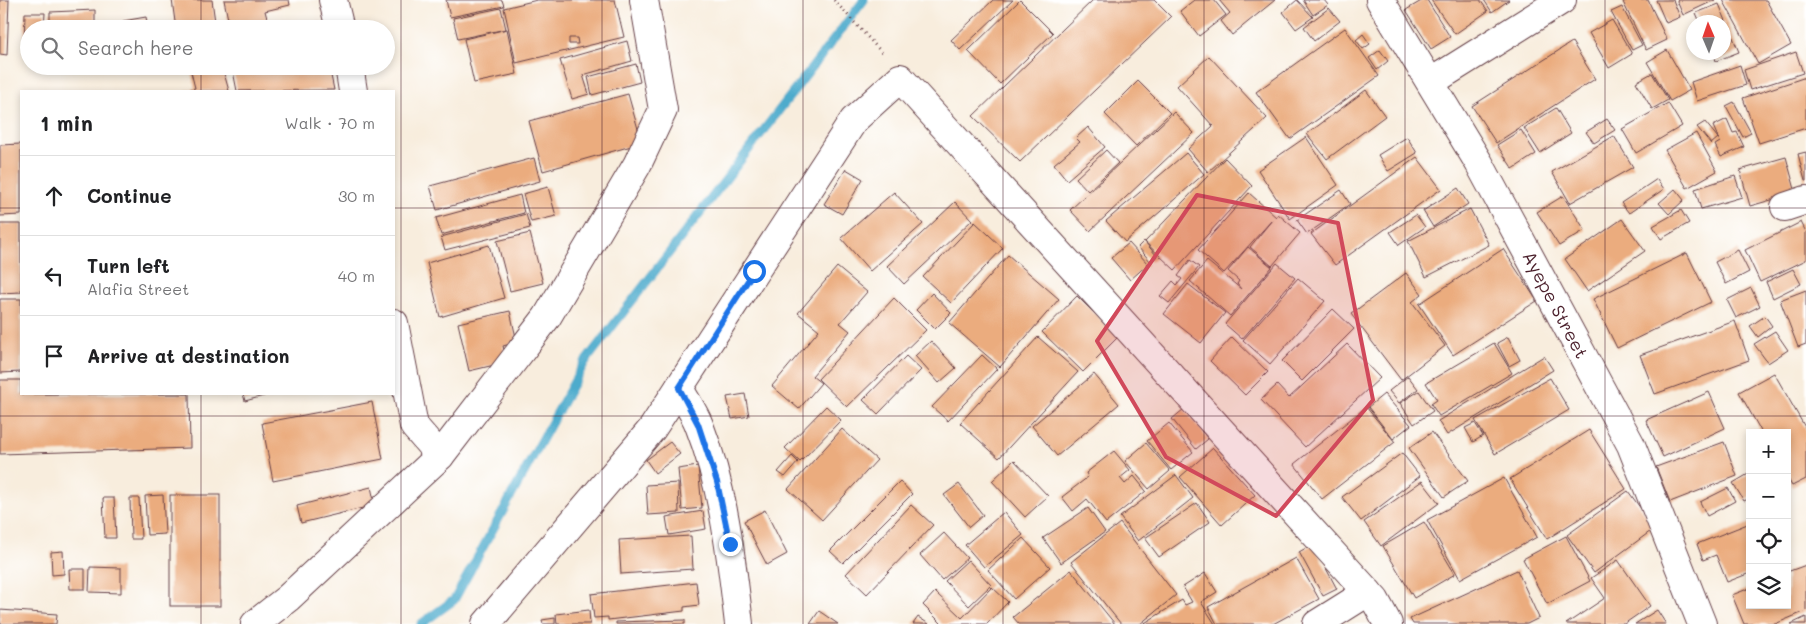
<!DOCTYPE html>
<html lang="en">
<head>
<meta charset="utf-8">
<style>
	body { margin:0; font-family:Mali,sans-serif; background:#f6f6f6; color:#202124 }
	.controls { position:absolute; right:15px; bottom:15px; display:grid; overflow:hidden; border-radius:0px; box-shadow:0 2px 8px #0003 }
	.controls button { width:45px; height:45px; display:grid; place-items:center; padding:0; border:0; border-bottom:1px solid #e0e0e0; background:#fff; color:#202124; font:25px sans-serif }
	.compass { position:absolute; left:1686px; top:15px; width:45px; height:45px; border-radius:50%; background:#fff; box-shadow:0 2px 8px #0003; rotate:358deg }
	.stop { position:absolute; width:15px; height:15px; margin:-11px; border:4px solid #1a73e8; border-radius:50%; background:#fff }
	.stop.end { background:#1a73e8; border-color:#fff; box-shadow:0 1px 5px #0008 }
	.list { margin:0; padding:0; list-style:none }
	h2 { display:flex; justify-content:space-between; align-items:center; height:65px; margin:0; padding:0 20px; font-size:21px }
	h2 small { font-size:16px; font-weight:400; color:#757577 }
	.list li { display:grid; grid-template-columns:32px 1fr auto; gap:15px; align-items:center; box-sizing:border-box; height:80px; padding:0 20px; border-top:1px solid #e0e0e0 }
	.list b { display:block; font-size:19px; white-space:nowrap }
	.list p { margin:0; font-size:16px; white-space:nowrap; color:#757577 }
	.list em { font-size:16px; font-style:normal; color:#757577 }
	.icon { flex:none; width:28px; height:28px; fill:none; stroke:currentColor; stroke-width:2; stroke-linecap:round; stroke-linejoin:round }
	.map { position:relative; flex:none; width:1806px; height:624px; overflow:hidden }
	.search { position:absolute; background:#fff; box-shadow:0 2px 8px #0003; left:20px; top:20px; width:375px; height:55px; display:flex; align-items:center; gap:12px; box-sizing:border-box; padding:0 18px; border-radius:28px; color:#757577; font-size:19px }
	.panel { position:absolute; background:#fff; box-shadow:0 2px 8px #0003; left:20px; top:90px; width:375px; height:305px; border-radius:0px }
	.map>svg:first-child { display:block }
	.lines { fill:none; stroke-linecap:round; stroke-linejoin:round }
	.stream { stroke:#4eabcc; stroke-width:9 }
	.building { fill:#ebac7e; fill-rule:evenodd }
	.minor-casing { stroke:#643e46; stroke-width:30 }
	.path { stroke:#643e46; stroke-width:3; stroke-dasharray:1 4; stroke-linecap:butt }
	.minor { stroke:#fff; stroke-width:28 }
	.route { stroke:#1a73e8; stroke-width:6 }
	.marked { fill:#d1495b; fill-opacity:0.2; stroke:#d1495b; stroke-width:4; stroke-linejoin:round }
	.grid { fill:none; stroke:#4a1f2b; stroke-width:1; stroke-opacity:0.55 }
	.labels { text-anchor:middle; stroke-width:4.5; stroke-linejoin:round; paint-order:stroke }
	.street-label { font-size:18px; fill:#4a1f2b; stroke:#fff }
</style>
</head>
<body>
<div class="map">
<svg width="1806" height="624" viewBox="0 0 1806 624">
	<rect width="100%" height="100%" fill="#fff"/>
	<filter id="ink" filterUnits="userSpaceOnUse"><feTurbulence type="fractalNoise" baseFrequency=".02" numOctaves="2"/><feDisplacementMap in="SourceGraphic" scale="10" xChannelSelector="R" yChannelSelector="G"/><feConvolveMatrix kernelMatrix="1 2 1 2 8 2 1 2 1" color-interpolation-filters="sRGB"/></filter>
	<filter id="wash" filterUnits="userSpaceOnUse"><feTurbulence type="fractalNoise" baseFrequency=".0096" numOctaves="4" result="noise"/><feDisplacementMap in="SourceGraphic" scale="20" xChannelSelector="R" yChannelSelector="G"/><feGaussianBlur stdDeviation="1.12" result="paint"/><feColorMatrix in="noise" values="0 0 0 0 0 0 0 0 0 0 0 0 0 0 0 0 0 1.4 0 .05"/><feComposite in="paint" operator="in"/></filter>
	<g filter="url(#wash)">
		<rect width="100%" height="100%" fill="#f8eddd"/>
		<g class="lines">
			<!-- stream -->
			<polyline class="stream" points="421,624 454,600 585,362 864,0"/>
		</g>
		<g id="blocks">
			<!-- building -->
			<g class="building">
				<polygon points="0,0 9,0 7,55 0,54"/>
				<polygon points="172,0 212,0 216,29 176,29"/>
				<polygon points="224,0 289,0 290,5 265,11 269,26 255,29 230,29"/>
				<polygon points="446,0 502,0 504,6 450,17"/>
				<path d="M537,0H615L624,37L516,63L504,8ZM569,38H577L578,44H569Z"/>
				<polygon points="993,0 1013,0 960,50 951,40"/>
				<polygon points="1020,0 1053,33 1000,84 968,51"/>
				<polygon points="1093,0 1154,0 1171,17 1020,162 973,116"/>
				<polygon points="1194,0 1214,0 1226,15 1199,36 1180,11"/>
				<polygon points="1219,0 1275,0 1232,35 1221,21 1230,13"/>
				<polygon points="1297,0 1313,17 1296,29 1283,12"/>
				<polygon points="1303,0 1324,0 1328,5 1313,15"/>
				<polygon points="1423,0 1427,0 1450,37 1431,49 1406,10"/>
				<polygon points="1431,0 1480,0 1488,11 1455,34"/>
				<polygon points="1484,0 1509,0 1492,12"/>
				<polygon points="1628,0 1648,0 1667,40 1646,50 1623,2"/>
				<polygon points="1656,0 1673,0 1680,17 1666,23"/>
				<polygon points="1715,0 1683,15 1677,1 1678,0"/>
				<polygon points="1723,0 1766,0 1791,45 1758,64"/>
				<polygon points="1719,4 1739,52 1716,61 1713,52 1724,52 1724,22 1700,22 1696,13"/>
				<polygon points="1622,7 1642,45 1632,50 1611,12"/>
				<polygon points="501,8 506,29 458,39 453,18"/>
				<polygon points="1329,8 1340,21 1314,41 1304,27"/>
				<polygon points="95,10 95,29 50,29 50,12"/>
				<polygon points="25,13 45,13 44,29 29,29 29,45 24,45"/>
				<polygon points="146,17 148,29 125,29 123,21"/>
				<polygon points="1612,20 1632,54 1609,68 1589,33"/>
				<polygon points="321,22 322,29 289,29 289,28"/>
				<rect x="98" y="24" width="12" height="5"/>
				<polygon points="1345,28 1379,76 1290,139 1256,92"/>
				<polygon points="507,29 517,74 474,83 464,39"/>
				<polygon points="1363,34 1370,44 1363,49 1356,40"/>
				<polygon points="627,41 632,61 583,75 589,94 572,99 560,60"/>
				<polygon points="1572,42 1595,79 1496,143 1472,106"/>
				<polygon points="1380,50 1388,61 1377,70 1369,58"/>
				<polygon points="1667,50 1690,90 1670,101 1647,62"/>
				<polygon points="1796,52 1803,73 1750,90 1744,70"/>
				<polygon points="1209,56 1267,118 1208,172 1188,149 1213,126 1177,86"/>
				<polygon points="636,64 640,82 592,95 588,77"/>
				<polygon points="1740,65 1746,85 1697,101 1691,82"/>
				<polygon points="197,66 222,66 229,91 184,91 195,88 190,68"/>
				<polygon points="232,66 329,66 334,90 237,91"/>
				<polygon points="1652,73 1668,100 1652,109 1636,82"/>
				<polygon points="1806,77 1806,128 1759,143 1743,98"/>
				<polygon points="1138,81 1170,113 1136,146 1105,114"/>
				<polygon points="1366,90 1385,116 1327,159 1307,134"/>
				<polygon points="628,94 642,143 543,171 529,121"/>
				<polygon points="1734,102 1751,133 1743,137 1726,106"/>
				<polygon points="1668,103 1682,126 1636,153 1622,129"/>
				<polygon points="1556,108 1571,133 1540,153 1524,128"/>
				<polygon points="1174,112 1194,133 1090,231 1070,210"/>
				<polygon points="1607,119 1615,130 1594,143 1586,132"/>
				<polygon points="1727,119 1733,133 1737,132 1744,147 1721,157 1715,145 1720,142 1713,126"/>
				<polygon points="1705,122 1718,138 1711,144 1697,127"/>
				<polygon points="1088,127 1105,147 1067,180 1054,164 1080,142 1076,138"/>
				<polygon points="1521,130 1536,154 1513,169 1497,145"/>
				<polygon points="1696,133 1717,171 1687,188 1665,150"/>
				<polygon points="1614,136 1633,167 1570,203 1552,172"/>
				<polygon points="1306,137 1338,185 1290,219 1258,170"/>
				<polygon points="1407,137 1417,153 1388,171 1378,155"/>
				<polygon points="21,144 21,215 0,216 0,145"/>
				<polygon points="1106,150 1118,163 1088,191 1076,178"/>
				<polygon points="1806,152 1806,181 1805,181 1798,154"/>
				<polygon points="1186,153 1204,174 1125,242 1106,221"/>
				<polygon points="1417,157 1441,189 1335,265 1311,234"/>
				<polygon points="1786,157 1796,193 1750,206 1740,170"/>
				<polygon points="534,158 540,181 437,210 430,186"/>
				<polygon points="1225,158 1252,186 1175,270 1145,242"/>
				<polygon points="846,169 863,179 842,214 824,204"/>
				<polygon points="1735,176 1742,197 1701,209 1695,189"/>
				<polygon points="1657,179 1664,189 1629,213 1621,203"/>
				<polygon points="548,187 556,216 531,222 523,194"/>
				<polygon points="1458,188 1468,204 1433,227 1423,211"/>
				<polygon points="1675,189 1684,200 1669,214 1659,203"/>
				<polygon points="1341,190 1350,204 1307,234 1297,220"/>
				<polygon points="894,192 923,224 870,271 841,238"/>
				<polygon points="1249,193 1276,217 1278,214 1300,233 1272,266 1250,247 1272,220 1224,273 1198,250"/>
				<polygon points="520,195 524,213 441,235 436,218"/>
				<polygon points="1563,196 1585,230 1559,246 1537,212"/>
				<polygon points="955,202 972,220 904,284 887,266"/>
				<polygon points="1470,209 1489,245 1426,277 1408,241"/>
				<polygon points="1681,210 1689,223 1661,239 1653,226"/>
				<polygon points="526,214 530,228 445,250 441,237"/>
				<polygon points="1416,215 1425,227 1399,245 1390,232"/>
				<polygon points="1622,219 1645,251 1587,291 1565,259"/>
				<polygon points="975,222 1003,248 951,303 923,277"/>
				<polygon points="1801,222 1806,232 1806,260 1760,282 1745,250"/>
				<polygon points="0,224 21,224 21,292 0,293"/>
				<polygon points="530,233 543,283 510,291 497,241"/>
				<polygon points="1144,241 1157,256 1151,262 1138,247"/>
				<polygon points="1129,243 1148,264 1130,280 1111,258"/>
				<polygon points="489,245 504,298 440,317 427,263"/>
				<polygon points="1248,247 1272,267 1230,316 1190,281 1207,261 1241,289 1237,284 1239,281 1228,271"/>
				<polygon points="1503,249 1537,301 1453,355 1419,304"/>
				<polygon points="1738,250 1749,272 1726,284 1715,262"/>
				<polygon points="1687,253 1711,302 1617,348 1593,299"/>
				<polygon points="1008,255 1059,299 1000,367 949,323"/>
				<polygon points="1190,260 1199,267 1169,303 1160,296 1173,281 1177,285 1182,279 1178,276"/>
				<polygon points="1277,263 1295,278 1242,339 1225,324"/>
				<polygon points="837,267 867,292 840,323 850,331 812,376 821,383 799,409 772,386 819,330 798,313"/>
				<polygon points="1793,269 1801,284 1773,298 1766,282"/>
				<polygon points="1406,273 1422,294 1412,302 1445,346 1401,380 1351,314"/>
				<polygon points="1298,278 1325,301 1270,364 1243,340"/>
				<polygon points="1188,284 1225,313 1201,343 1164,314"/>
				<polygon points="1751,288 1760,306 1736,318 1727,300"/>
				<polygon points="1806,290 1806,344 1798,347 1780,300"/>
				<polygon points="932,293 951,313 935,329 916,310"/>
				<polygon points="1077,296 1118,337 1083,372 1042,332"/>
				<polygon points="894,298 926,330 847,407 818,379"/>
				<polygon points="0,299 21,299 21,372 0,373"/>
				<polygon points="1333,309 1354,329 1302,381 1282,361"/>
				<polygon points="510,311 517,342 503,346 507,362 469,371 458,323"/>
				<polygon points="1765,316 1772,326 1758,337 1750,326"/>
				<polygon points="1735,321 1749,360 1655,394 1640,355"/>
				<polygon points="1775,331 1788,350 1768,363 1754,344"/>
				<polygon points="1038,337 1078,372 999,458 960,423"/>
				<polygon points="1232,337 1268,372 1245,395 1210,361"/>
				<polygon points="1508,337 1520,360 1509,366 1497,343"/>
				<polygon points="931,341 956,368 939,383 915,356"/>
				<polygon points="1494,343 1512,373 1439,416 1431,404 1437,400 1426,383"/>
				<polygon points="1347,344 1380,378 1305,447 1261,400 1277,385 1289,398"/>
				<polygon points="982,355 997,369 948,421 932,407"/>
				<polygon points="906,356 921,370 878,414 863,400"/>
				<polygon points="1544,356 1553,370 1447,435 1438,421"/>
				<polygon points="1774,373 1806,429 1806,479 1792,486 1787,477 1787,433 1762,433 1739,392"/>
				<polygon points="1094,374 1119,404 1057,456 1032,426"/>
				<polygon points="1408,376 1418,389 1399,403 1389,391"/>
				<polygon points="1550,378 1569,410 1495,454 1475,420"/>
				<polygon points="0,380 21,380 21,394 189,394 190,448 0,454"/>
				<polygon points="1419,391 1433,411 1414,424 1400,403"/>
				<polygon points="1709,392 1725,428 1663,457 1646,420"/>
				<polygon points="243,394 271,394 245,401"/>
				<polygon points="745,394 749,416 732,419 727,397"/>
				<polygon points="1384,394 1411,425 1393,439 1368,407"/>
				<polygon points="372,402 383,459 273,481 262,423"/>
				<polygon points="826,406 841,420 800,462 785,448"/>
				<polygon points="1366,407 1395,442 1322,499 1294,464"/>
				<polygon points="1184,409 1208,439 1196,449 1172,419"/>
				<polygon points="1169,423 1193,452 1171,470 1147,441"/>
				<polygon points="1475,423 1483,436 1473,442 1465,428"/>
				<polygon points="842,429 877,460 822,520 788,489"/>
				<polygon points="1589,430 1626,489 1547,539 1510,479"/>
				<polygon points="1432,432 1468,481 1444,497 1409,448"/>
				<polygon points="670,442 680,454 655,473 646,460"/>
				<polygon points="1724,442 1737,476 1670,502 1656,467"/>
				<polygon points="1146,443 1170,471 1149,489 1125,461"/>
				<polygon points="1213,448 1255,495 1222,525 1180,477"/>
				<polygon points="1114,451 1130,470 1120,478 1125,484 1134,476 1146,491 1106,523 1087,499 1073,511 1062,497 1088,477 1086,473"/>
				<polygon points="1402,453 1420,476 1361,521 1342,497"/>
				<polygon points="792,456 798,462 785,477 778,472"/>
				<polygon points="1014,460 1048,496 1025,517 992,481"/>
				<polygon points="698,466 702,508 682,510 678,469"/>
				<polygon points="1750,473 1750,498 1744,501 1733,483"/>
				<polygon points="1176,475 1193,498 1138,541 1120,517"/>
				<polygon points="1504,478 1537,537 1460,579 1427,520"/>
				<polygon points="900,481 912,494 843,563 830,551"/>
				<polygon points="1422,481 1439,503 1381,546 1364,522"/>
				<polygon points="678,483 679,513 648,515 646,485"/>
				<polygon points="959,484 983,515 969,527 944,495"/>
				<polygon points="371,487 375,505 301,523 297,506"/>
				<polygon points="1728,488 1735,501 1707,516 1700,502"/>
				<polygon points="1628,491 1655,528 1594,573 1567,535"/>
				<polygon points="163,495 165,534 147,535 145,496"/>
				<rect x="170" y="495" width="50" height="111"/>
				<polygon points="103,498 114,498 116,538 105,538"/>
				<polygon points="130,498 139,498 141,539 131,539"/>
				<polygon points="1197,503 1210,522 1159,557 1145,538"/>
				<polygon points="911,505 933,525 867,594 846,574"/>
				<polygon points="1088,508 1105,532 1061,563 1043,538"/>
				<polygon points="765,510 787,554 767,565 744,521"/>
				<polygon points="703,511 706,529 669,535 666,517"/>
				<polygon points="1004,512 1023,535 984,567 965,545"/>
				<polygon points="1424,522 1455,574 1414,598 1383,546"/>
				<polygon points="1120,523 1176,595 1140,624 1121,624 1071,562"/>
				<polygon points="1750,523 1750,573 1727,582 1716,555 1703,560 1697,544"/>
				<polygon points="944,533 967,558 942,580 920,555"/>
				<polygon points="691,536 693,569 621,574 619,540"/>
				<polygon points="1566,536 1590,581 1547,604 1523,559"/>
				<polygon points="1023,538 1050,567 1014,599 988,570"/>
				<polygon points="1313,544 1337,589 1323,596 1299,552"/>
				<polygon points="63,551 64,574 52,575 51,552"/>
				<polygon points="1296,558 1319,599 1273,624 1217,624 1208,607"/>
				<polygon points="968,560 991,585 969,606 945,581"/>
				<polygon points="1618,560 1650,606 1624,624 1566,624 1605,598 1591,578"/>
				<polygon points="1806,565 1806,611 1775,624 1744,624 1732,595 1750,588 1750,605 1787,605 1787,572"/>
				<polygon points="90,567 121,568 121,593 89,592"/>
				<polygon points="69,569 85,569 85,589 70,589"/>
				<polygon points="1071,570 1115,624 1019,624 1013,617"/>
				<polygon points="1517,570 1539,618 1527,624 1413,624 1410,619"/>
				<polygon points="1205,573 1217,592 1201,602 1215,624 1143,624 1182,600 1185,605 1192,602 1183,587"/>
				<polygon points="696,582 699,605 684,607 684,611 608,620 608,617 594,618 591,594"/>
				<polygon points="992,587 1008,602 987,624 942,624 923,605 935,592 962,618"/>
				<polygon points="0,610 57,614 56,624 0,624"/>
				<polygon points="589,610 590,624 557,624 556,614"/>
				<polygon points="1657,610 1666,624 1635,624"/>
				<polygon points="819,611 838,624 810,624"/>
				<polygon points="918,617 929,624 913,624"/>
				<polygon points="1806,617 1806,624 1791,624"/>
				<polygon points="555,618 555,624 543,624 542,620"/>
				<polygon points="685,620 685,624 616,624 616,622"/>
			</g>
		</g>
	</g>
	<g filter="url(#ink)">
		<use href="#blocks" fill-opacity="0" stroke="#643e46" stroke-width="1"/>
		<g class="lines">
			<!-- minor casing -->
			<g class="minor-casing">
				<g id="minor">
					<polyline points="333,0 340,29"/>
					<polyline points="1380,0 1479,163 1631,445 1702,624"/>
					<polyline points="349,66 353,91"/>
					<polyline points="1431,82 1562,0"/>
					<polyline points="1785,207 1806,200"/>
					<polyline points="394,323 414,426 440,456"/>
					<path d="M679,388C685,400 694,412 699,425C724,489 731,556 739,624"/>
					<polyline points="255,624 288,598 440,456 547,317 637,165 663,110 644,0"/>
					<polyline points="486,624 652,429 854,120 900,78 1375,600 1388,624"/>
					<polyline points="1317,624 1368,592"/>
				</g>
			</g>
			<!-- path -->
			<polyline class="path" points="834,0 884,55"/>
			<!-- minor -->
			<use href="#minor" class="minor"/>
		</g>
	</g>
	<g class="lines" filter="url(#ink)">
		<!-- route -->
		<polyline class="route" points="730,544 717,482 698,424 679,388 754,271"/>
	</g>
	<!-- marked area -->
	<path class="marked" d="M1197,195L1338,223L1373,400L1276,516L1166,457L1097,341Z"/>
	<!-- grid -->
	<path class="grid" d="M201,0V29M401,0V624M602,0V624M803,0V624M1003,0V624M1204,0V624M1405,0V624M1605,0V624M201,66V91M0,208H21M394,208H1806M201,394V624M0,416H1806"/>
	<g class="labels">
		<!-- street labels -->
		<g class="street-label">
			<text transform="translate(1555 305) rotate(62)" y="6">Ayepe Street</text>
		</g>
	</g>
</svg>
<div class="controls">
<button>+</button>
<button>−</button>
<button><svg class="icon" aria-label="locate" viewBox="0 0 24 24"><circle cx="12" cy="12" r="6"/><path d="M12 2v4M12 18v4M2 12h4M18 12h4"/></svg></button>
<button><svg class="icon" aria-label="layers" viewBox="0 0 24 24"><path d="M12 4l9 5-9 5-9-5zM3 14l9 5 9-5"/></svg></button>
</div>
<svg class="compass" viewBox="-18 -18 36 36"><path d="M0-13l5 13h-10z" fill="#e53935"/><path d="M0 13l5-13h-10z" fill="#757577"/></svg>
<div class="stop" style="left:754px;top:271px"></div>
<div class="stop end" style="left:730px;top:544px"></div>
<div class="search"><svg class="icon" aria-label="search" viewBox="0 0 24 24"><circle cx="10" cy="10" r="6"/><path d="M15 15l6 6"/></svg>Search here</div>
<section class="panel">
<h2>1 min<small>Walk · 70 m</small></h2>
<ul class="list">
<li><svg class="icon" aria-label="ahead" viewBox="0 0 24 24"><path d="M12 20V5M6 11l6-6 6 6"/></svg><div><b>Continue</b></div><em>30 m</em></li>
<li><svg class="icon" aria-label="left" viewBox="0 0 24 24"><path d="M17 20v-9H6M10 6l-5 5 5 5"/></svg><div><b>Turn left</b><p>Alafia Street</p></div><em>40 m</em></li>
<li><svg class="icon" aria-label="arrive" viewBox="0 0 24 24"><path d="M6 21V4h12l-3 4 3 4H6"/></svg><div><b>Arrive at destination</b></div></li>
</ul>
</section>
</div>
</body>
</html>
